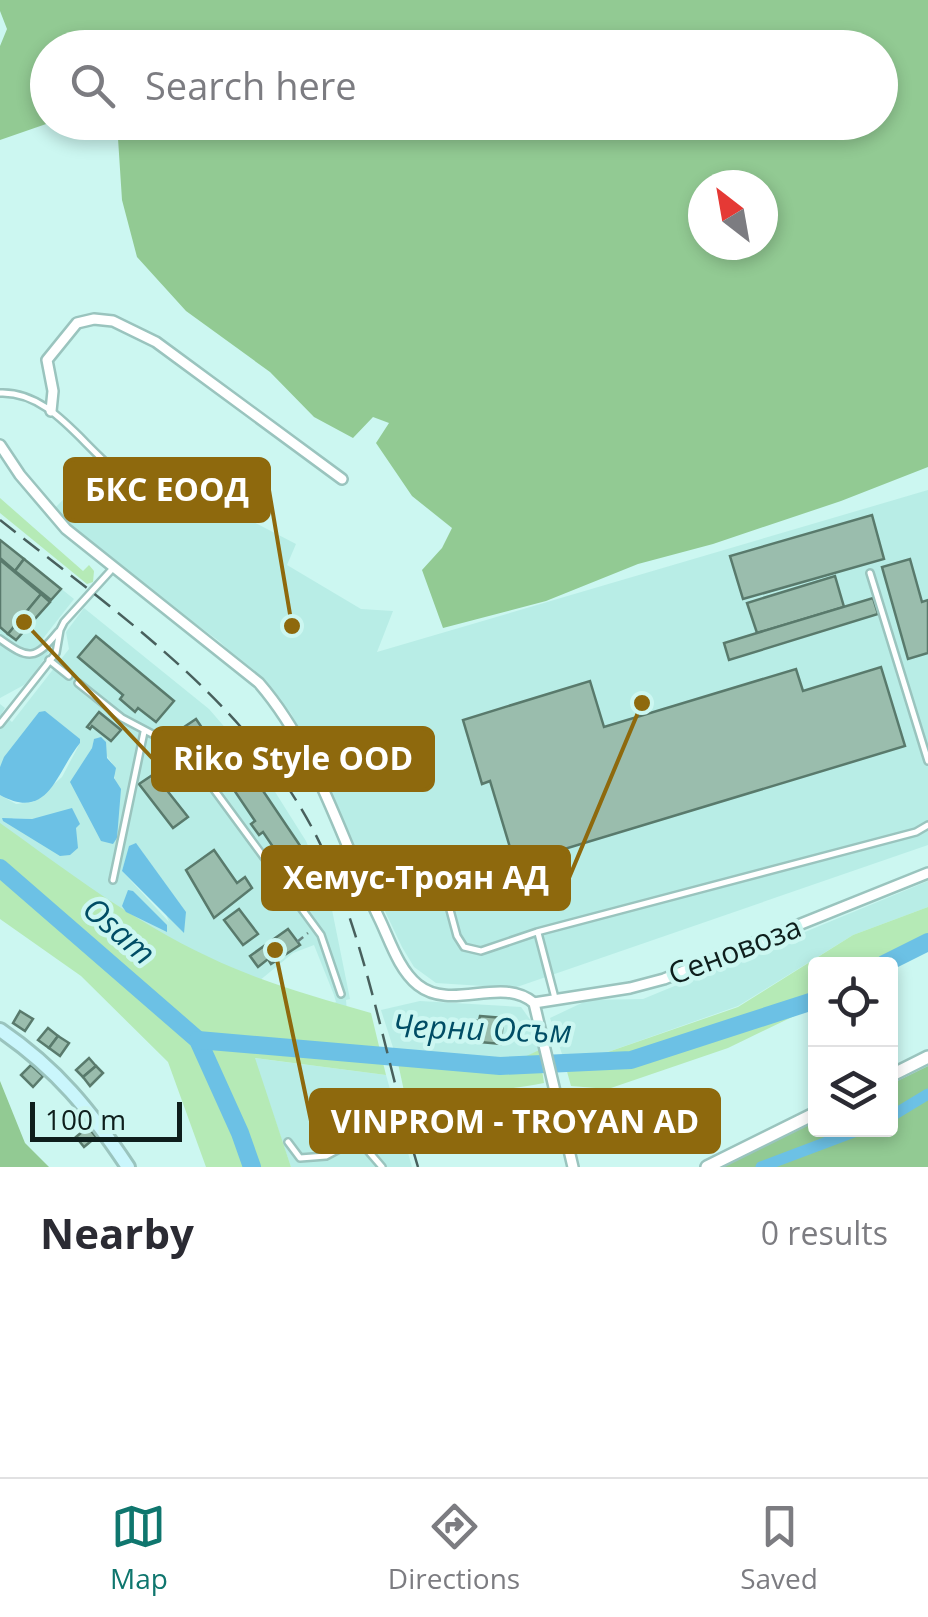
<!DOCTYPE html>
<html lang="en">
<head>
<meta charset="utf-8">
<style>
	body { margin:0; font-family:"Open Sans",sans-serif; background:#f7f7f7; color:#2b2b33 }
	.controls { position:absolute; right:30px; bottom:30px; display:grid; overflow:hidden; border-radius:10px; box-shadow:0 5px 15px #0003 }
	.controls button { width:90px; height:90px; display:grid; place-items:center; padding:0; border:0; border-bottom:2px solid #e1e1e2; background:#fff; color:#2b2b33; font:50px sans-serif }
	.compass { position:absolute; left:688px; top:170px; width:90px; height:90px; border-radius:50%; background:#fff; box-shadow:0 5px 15px #0003; rotate:329deg }
	.scale { position:absolute; left:30px; bottom:25px; width:152px; box-sizing:border-box; padding-left:10px; border:5px solid #0e1e1c; border-top:0; font-size:28px; line-height:35px; white-space:nowrap; color:#0e1e1c; -webkit-text-stroke:8px #ccf7f1; paint-order:stroke }
	.list { margin:0; padding:0; list-style:none }
	h2 { display:flex; justify-content:space-between; align-items:center; height:130px; margin:0; padding:0 40px; font-size:42px }
	h2 small { font-size:32px; font-weight:400; color:#7c7c81 }
	.icon { flex:none; width:55px; height:55px; fill:none; stroke:currentColor; stroke-width:2; stroke-linecap:round; stroke-linejoin:round }
	.map { position:relative; flex:none; width:928px; height:1167px; overflow:hidden }
	.search { position:absolute; background:#fff; box-shadow:0 5px 15px #0003; left:30px; right:30px; top:30px; height:110px; display:flex; align-items:center; gap:25px; box-sizing:border-box; padding:0 35px; border-radius:55px; color:#7c7c81; font-size:38px }
	.sheet { height:310px; background:#fff }
	nav { display:flex; justify-content:space-around; align-items:center; box-sizing:border-box; height:140px; border-top:2px solid #e1e1e2; background:#fff; font-size:28px; color:#7c7c81 }
	nav a { display:grid; justify-items:center; gap:5px }
	nav .on { color:#0f766e }
	.map>svg:first-child { display:block }
	.built { fill:#b8ede6; fill-rule:evenodd }
	.green { fill:#b5eab6 }
	.forest { fill:#92ca93; fill-rule:evenodd }
	.water { fill:#6cc1e5 }
	.lines { fill:none; stroke-linecap:round; stroke-linejoin:round }
	.canal { stroke:#6cc1e5; stroke-width:11 }
	.river { stroke:#6cc1e5; stroke-width:18 }
	.building { fill:#9abdad; stroke:#597a6c; stroke-width:2.5 }
	.service-casing { stroke:#9ac4be; stroke-width:10 }
	.minor-casing { stroke:#9ac4be; stroke-width:14 }
	.tertiary-casing { stroke:#9ac4be; stroke-width:16 }
	.secondary-casing { stroke:#9ac4be; stroke-width:18 }
	.path { stroke:#6a8783; stroke-width:2.5; stroke-dasharray:8 5; stroke-linecap:butt }
	.service { stroke:#fff; stroke-width:5 }
	.minor { stroke:#fff; stroke-width:9 }
	.tertiary { stroke:#fff; stroke-width:11 }
	.secondary { stroke:#caf6fc; stroke-width:12 }
	.rail { stroke:#48605d; stroke-width:2.5; stroke-dasharray:20 10; stroke-linecap:butt }
	.labels { text-anchor:middle; stroke-width:9; stroke-linejoin:round; paint-order:stroke }
	.street-label { font-size:30px; fill:#0e1e1c; stroke:#ccf7f1 }
	.water-label { font-size:32px; font-style:italic; fill:#004d65; stroke:#ccf7f1 }
	.leader { fill:none; stroke:#8e690d; stroke-width:4 }
	.callout-dot { fill:#8e690d; stroke:#ccf7f1; stroke-width:4 }
	.callout { fill:#8e690d; stroke:#8e690d; stroke-width:4 }
	.callout-label { font-size:32px; text-anchor:middle; font-weight:bold; fill:#fff }
</style>
</head>
<body>
<div class="map">
<svg width="928" height="1167" viewBox="0 0 928 1167">
	<rect width="100%" height="100%" fill="#ccf7f1"/>
	<!-- built -->
	<g class="built">
		<polygon points="103,459 195,523 248,519 296,544 287,565 361,609 393,611 377,652 928,490 928,845 514,988 436,983 414,967 402,947 291,713 219,641 98,553 53,510"/>
		<polygon points="0,540 74,599 41,641 50,651 32,676 24,685 0,698"/>
		<path d="M84,608L209,709L260,768L306,841L330,900L350,999L346,1000L347,1012L250,982L129,921L0,832V795L16,804L33,802L62,777L80,743L39,712L0,767V704L5,708L2,713L12,722L69,649L66,632ZM94,739L112,763L116,784L98,834L71,782L92,748ZM57,814L60,855L12,818L32,819ZM136,844L143,853L169,922L122,871L130,846ZM314,945L334,995L336,1002L331,1005L259,981L293,953Z"/>
		<polygon points="928,881 928,907 853,935 738,1006 605,1053 563,1057 550,1018 588,1000 643,999"/>
		<polygon points="420,1001 521,1007 534,1025 539,1050 519,1061 450,1070 398,1063 381,1010"/>
		<polygon points="254,1058 386,1075 412,1167 291,1167"/>
	</g>
	<!-- green -->
	<g class="green">
		<polygon points="0,498 83,571 89,565 94,571 93,582 87,584 0,513"/>
		<path d="M0,823C67,871 134,922 209,957C261,982 316,997 371,1013L386,1075L255,1058L291,1167H206L168,1062L81,976L0,919Z"/>
		<polygon points="928,907 928,950 891,969 890,964 816,964 815,1006 728,1048 608,1089 571,1086 563,1057 605,1053 738,1007 853,935"/>
		<path d="M539,1050L544,1083C494,1092 455,1096 404,1091L398,1063C445,1069 495,1074 539,1050Z"/>
	</g>
	<!-- forest -->
	<g class="forest">
		<path d="M0,0H928V467L841,501L713,544L638,564L546,601L443,628L422,570L442,548L452,528L412,496L376,443L389,423L373,417L353,438L314,417L270,372L186,311L137,257L122,200L117,123L880,122V48H48L49,123L0,140V46L7,29L0,11ZM703,185H763V245H703Z"/>
		<polygon points="928,1066 928,1167 710,1167 815,1119 816,1130 890,1130 891,1084"/>
		<polygon points="0,1081 25,1143 49,1167 0,1167"/>
	</g>
	<!-- water -->
	<g class="water">
		<path d="M45,711L80,739V743C56,772 49,822 0,795V767L4,757L39,712Z"/>
		<polygon points="101,737 106,742 107,758 116,768 114,778 121,789 117,838 113,844 101,841 70,782 92,748 94,739"/>
		<polygon points="72,808 80,824 76,828 78,848 70,855 60,856 3,821 2,818 32,819"/>
		<polygon points="136,843 186,912 184,933 122,871 129,846"/>
		<polygon points="128,890 133,891 167,925 167,932 126,912 122,906"/>
	</g>
	<g class="lines">
		<!-- canal -->
		<g class="canal">
			<polyline points="890,1117 928,1094"/>
			<polyline points="761,1167 859,1130"/>
		</g>
		<!-- river -->
		<g class="river">
			<polyline points="0,868 198,1040 240,1133 252,1167"/>
			<polyline points="884,964 928,942"/>
			<polyline points="198,1040 500,1066 631,1060 816,1000"/>
		</g>
	</g>
	<!-- building -->
	<g class="building">
		<polygon points="872,515 884,559 743,599 730,556"/>
		<polygon points="0,540 24,559 15,571 0,558"/>
		<polygon points="24,559 61,589 51,600 15,571"/>
		<polygon points="910,559 922,602 928,600 928,653 908,659 882,567"/>
		<polygon points="0,560 41,594 8,634 0,627"/>
		<polygon points="835,576 844,607 757,633 747,603"/>
		<polygon points="41,594 50,602 16,640 8,634"/>
		<polygon points="873,598 878,614 729,660 724,643"/>
		<polygon points="96,636 174,701 156,722 138,708 135,712 120,699 123,695 78,657"/>
		<polygon points="881,667 905,746 515,864 490,781 482,784 463,720 590,681 604,727 796,669 803,691"/>
		<polygon points="99,712 121,730 111,741 92,726 90,729 87,727"/>
		<polygon points="196,719 230,769 219,777 184,727"/>
		<polygon points="251,773 305,853 286,866 263,832 259,835 251,824 255,821 232,787"/>
		<polygon points="154,774 188,817 173,828 139,784"/>
		<polygon points="214,850 237,883 245,877 252,888 214,918 186,870"/>
		<polygon points="239,909 258,934 243,945 224,920"/>
		<polygon points="288,929 300,945 271,964 268,959 258,967 250,956"/>
		<polygon points="20,1011 33,1019 25,1031 13,1023"/>
		<polygon points="480,1016 503,1018 501,1044 469,1041 471,1020 479,1021"/>
		<polygon points="48,1028 58,1036 49,1048 38,1040"/>
		<polygon points="58,1036 69,1043 60,1056 49,1048"/>
		<polygon points="89,1058 96,1066 83,1077 76,1070"/>
		<polygon points="31,1065 43,1076 33,1087 21,1075"/>
		<polygon points="96,1066 103,1073 90,1086 83,1077"/>
		<polygon points="88,1127 96,1137 84,1147 76,1137"/>
	</g>
	<g class="lines">
		<!-- service casing -->
		<g class="service-casing">
			<g id="service">
				<path d="M0,393C47,391 78,439 111,467C121,476 133,482 144,490"/>
				<polyline points="870,573 928,761"/>
				<path d="M0,639C29,660 35,660 58,632"/>
				<polyline points="49,660 69,676"/>
				<polyline points="78,683 122,718 156,736 199,769 321,935 341,994"/>
				<polyline points="0,724 56,653 60,630 64,622 114,567"/>
				<polyline points="436,858 457,936 464,947 481,951 537,932 916,832 928,825"/>
				<polyline points="113,880 144,732"/>
				<polyline points="538,933 555,998"/>
				<polyline points="288,1142 300,1158 326,1156 358,1139 382,1167"/>
			</g>
		</g>
		<!-- minor casing -->
		<g class="minor-casing">
			<g id="minor">
				<polyline points="51,411 53,391 47,360 77,323 94,319 113,321 156,342 342,479"/>
				<path d="M0,445L20,475L66,529L259,683C317,750 341,840 380,920C390,941 399,970 418,985C452,1012 501,975 534,1003"/>
				<polyline points="534,1003 630,988 664,979 928,873"/>
				<polyline points="534,1003 573,1167"/>
			</g>
		</g>
		<!-- tertiary casing -->
		<g class="tertiary-casing">
			<g id="tertiary">
				<polyline points="890,1076 928,1057"/>
				<polyline points="707,1167 816,1113"/>
			</g>
		</g>
		<!-- secondary casing -->
		<g class="secondary-casing">
			<path id="secondary" d="M0,1030C57,1069 90,1110 128,1167"/>
		</g>
		<!-- path -->
		<polyline class="path" points="297,942 308,933"/>
		<!-- service -->
		<use href="#service" class="service"/>
		<!-- minor -->
		<use href="#minor" class="minor"/>
		<!-- tertiary -->
		<use href="#tertiary" class="tertiary"/>
		<!-- secondary -->
		<use href="#secondary" class="secondary"/>
		<!-- rail -->
		<path class="rail" d="M0,520C123,618 264,712 328,861C370,958 387,1066 418,1167"/>
	</g>
	<g class="labels">
		<!-- street labels -->
		<g class="street-label">
			<text transform="translate(735 951) rotate(-21)" y="10">Сеновоза</text>
		</g>
		<!-- water labels -->
		<g class="water-label">
			<text transform="translate(119 931) rotate(41)" y="11">Osam</text>
			<text transform="translate(482 1029) rotate(2)" y="11">Черни Осъм</text>
		</g>
	</g>
	<!-- callouts -->
	<path class="leader" d="M292 626L269 490M24 622L153 759M642 703L569 878M275 950L311 1121"/>
	<g class="callout-dot">
		<circle cx="292" cy="626" r="10"/>
		<circle cx="24" cy="622" r="10"/>
		<circle cx="642" cy="703" r="10"/>
		<circle cx="275" cy="950" r="10"/>
	</g>
	<g class="callout">
		<rect x="65" y="459" width="204" height="62" rx="10"/>
		<rect x="153" y="728" width="280" height="62" rx="10"/>
		<rect x="263" y="847" width="306" height="62" rx="10"/>
		<rect x="311" y="1090" width="408" height="62" rx="10"/>
	</g>
	<g class="callout-label">
		<text x="167" y="501">БКС ЕООД</text>
		<text x="293" y="770">Riko Style OOD</text>
		<text x="416" y="889">Хемус-Троян АД</text>
		<text x="515" y="1133">VINPROM - TROYAN AD</text>
	</g>
</svg>
<div class="controls">
<button><svg class="icon" aria-label="locate" viewBox="0 0 24 24"><circle cx="12" cy="12" r="6"/><path d="M12 2v4M12 18v4M2 12h4M18 12h4"/></svg></button>
<button><svg class="icon" aria-label="layers" viewBox="0 0 24 24"><path d="M12 4l9 5-9 5-9-5zM3 14l9 5 9-5"/></svg></button>
</div>
<svg class="compass" viewBox="-18 -18 36 36"><path d="M0-13l5 13h-10z" fill="#e53935"/><path d="M0 13l5-13h-10z" fill="#7c7c81"/></svg>
<div class="scale">100 m</div>
<div class="search"><svg class="icon" aria-label="search" viewBox="0 0 24 24"><circle cx="10" cy="10" r="6"/><path d="M15 15l6 6"/></svg>Search here</div>
</div>
<section class="sheet">
<h2>Nearby<small>0 results</small></h2>
<ul class="list">
</ul>
</section>
<nav>
<a class="on"><svg class="icon" aria-label="map" viewBox="0 0 24 24"><path d="M3 6l6-2 6 2 6-2v14l-6 2-6-2-6 2zM9 4v14M15 6v14"/></svg>Map</a>
<a><svg class="icon" aria-label="directions" viewBox="0 0 24 24"><path d="M12 3l9 9-9 9-9-9zM9 14v-3h6M13 9l2 2-2 2"/></svg>Directions</a>
<a><svg class="icon" aria-label="saved" viewBox="0 0 24 24"><path d="M7 4h10v16l-5-4-5 4z"/></svg>Saved</a>
</nav>
</body>
</html>
